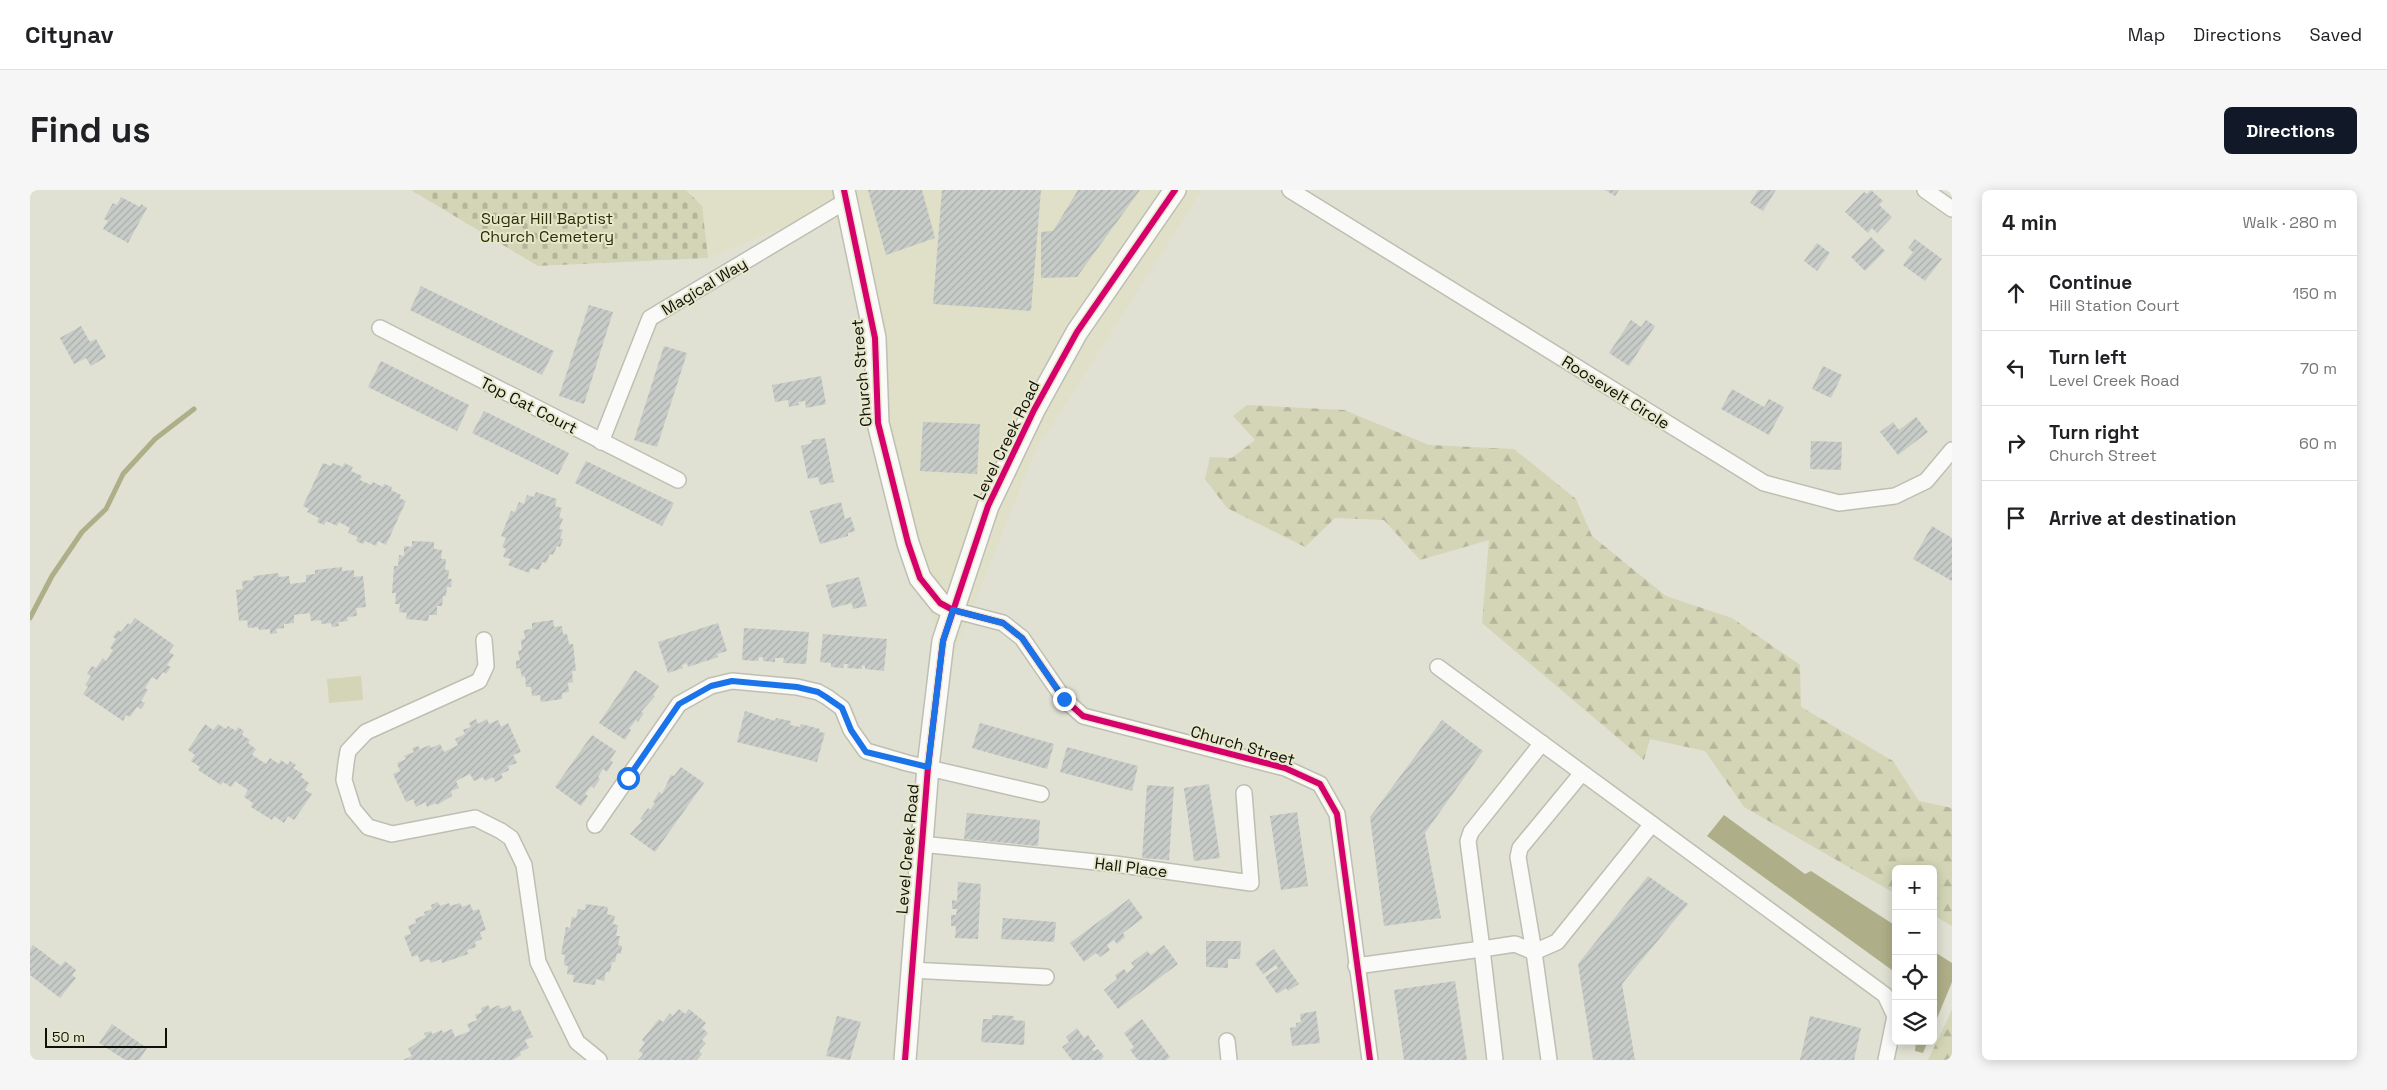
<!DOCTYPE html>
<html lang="en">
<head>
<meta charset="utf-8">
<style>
	body { margin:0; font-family:"Space Grotesk",sans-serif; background:#f6f6f6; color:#202124 }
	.controls { position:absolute; right:15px; bottom:15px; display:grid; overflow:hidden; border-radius:8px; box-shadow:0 2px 12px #0003 }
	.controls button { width:45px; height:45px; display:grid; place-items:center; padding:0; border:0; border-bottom:1px solid #e0e0e0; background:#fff; color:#202124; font:25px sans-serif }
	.scale { position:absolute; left:15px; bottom:12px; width:122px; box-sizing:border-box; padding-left:5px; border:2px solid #0f1007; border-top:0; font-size:14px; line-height:18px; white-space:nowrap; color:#0f1007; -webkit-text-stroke:4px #e6e7cc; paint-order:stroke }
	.stop { position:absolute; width:15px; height:15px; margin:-11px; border:4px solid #1a73e8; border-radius:50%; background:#fff }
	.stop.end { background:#1a73e8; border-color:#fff; box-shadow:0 1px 5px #0008 }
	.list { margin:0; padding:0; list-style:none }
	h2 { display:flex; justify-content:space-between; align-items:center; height:65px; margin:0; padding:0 20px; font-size:21px }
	h2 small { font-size:16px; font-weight:400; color:#757577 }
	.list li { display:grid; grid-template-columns:32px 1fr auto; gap:15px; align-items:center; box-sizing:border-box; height:75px; padding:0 20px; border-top:1px solid #e0e0e0 }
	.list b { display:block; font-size:19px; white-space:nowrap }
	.list p { margin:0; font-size:16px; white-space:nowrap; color:#757577 }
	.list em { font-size:16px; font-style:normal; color:#757577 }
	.icon { flex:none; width:28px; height:28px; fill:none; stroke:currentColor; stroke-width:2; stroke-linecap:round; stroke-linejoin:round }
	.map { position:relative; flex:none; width:1922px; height:870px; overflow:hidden; border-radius:8px }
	header { display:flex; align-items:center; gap:30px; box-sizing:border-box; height:70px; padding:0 25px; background:#fff; border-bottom:1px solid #e0e0e0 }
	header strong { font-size:24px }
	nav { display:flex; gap:28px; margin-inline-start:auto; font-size:18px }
	.intro { display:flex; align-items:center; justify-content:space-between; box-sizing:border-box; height:120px; padding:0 30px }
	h1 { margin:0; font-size:35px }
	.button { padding:12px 22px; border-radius:8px; background:#111827; color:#fff; font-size:18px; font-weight:700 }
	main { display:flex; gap:30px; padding:0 30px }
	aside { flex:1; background:#fff; border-radius:8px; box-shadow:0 2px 12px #0003 }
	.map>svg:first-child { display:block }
	.built { fill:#dfe0c7 }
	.green { fill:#d3d5b6 }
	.forest { fill:url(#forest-firs) }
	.cemetery { fill:url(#cemetery-stones) }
	.water { fill:#aeaf88 }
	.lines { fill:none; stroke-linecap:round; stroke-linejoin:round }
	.stream { stroke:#aeaf88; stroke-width:5 }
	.building { fill:url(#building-hatch) }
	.street-casing { stroke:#bebfb2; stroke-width:18 }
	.secondary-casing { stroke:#bebfb2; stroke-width:24 }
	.street { stroke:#fafaf8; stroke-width:15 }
	.secondary { stroke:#fafaf8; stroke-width:21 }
	.cycleway-casing { stroke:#e6e7cc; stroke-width:9 }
	.cycleway { stroke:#d6006c; stroke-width:6 }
	.route { stroke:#1a73e8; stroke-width:6 }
	.labels { text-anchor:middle; stroke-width:4; stroke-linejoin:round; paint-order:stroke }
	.park-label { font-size:16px; fill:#2c2d04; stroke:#e6e7cc }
	.street-label { font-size:16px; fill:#0f1007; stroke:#e6e7cc }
</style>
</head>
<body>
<header>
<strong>Citynav</strong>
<nav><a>Map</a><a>Directions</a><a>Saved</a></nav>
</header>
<div class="intro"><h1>Find us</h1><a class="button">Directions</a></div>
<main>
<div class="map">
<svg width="1922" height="870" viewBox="0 0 1922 870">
	<defs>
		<pattern id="forest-firs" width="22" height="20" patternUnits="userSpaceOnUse" patternTransform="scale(1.25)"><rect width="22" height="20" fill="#d3d5b6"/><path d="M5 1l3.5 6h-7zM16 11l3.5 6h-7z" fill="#b4b69b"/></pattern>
		<pattern id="cemetery-stones" width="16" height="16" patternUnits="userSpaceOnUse" patternTransform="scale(1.25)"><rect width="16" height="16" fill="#d3d5b6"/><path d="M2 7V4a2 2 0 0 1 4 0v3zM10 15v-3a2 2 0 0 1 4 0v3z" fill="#b4b69b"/></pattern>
		<pattern id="building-hatch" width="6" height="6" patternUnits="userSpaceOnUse" patternTransform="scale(1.25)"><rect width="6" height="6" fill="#c7ccc9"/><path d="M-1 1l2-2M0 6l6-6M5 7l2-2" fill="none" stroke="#aaaeab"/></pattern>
	</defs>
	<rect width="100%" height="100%" fill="#e0e1d2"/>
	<!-- built -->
	<polygon class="built" points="656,0 1172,0 1005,262 915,485 811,14 678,68 672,16"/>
	<!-- green -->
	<polygon class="green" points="331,486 333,510 299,513 297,489"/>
	<!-- forest -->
	<g class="forest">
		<polygon points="1217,215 1314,220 1399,255 1484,259 1546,309 1562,346 1636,406 1702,428 1770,475 1771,517 1863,571 1889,611 1922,618 1922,736 1903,725 1903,679 1866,679 1866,704 1714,617 1675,561 1620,549 1614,570 1452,433 1459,350 1390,370 1354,330 1305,328 1275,357 1197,318 1175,289 1180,267 1202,268 1225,250 1203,226"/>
		<polygon points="1922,820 1922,870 1898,870"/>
	</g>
	<!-- cemetery -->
	<polygon class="cemetery" points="381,0 656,0 672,16 678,68 508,76"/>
	<!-- water -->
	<g class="water">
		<polygon points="1694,625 1775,684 1781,681 1866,736 1866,783 1677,646"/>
		<polygon points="1903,761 1922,773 1922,792 1903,838"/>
		<polygon points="1886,851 1898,851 1893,863 1885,861"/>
	</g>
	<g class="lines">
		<!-- stream -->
		<polyline class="stream" points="0,428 22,386 52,342 76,319 93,284 125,249 164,219"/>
	</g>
	<!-- building -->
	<g class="building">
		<polygon points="838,0 892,0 905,48 856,65"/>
		<polygon points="912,0 1011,0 1001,121 903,114"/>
		<polygon points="1048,0 1110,0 1047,87 1011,88 1011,42 1023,41"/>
		<polygon points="1575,0 1589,0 1585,6"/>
		<polygon points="1728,0 1746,0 1733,21 1720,13"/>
		<polygon points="1841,0 1853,11 1849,15 1862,27 1847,43 1842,38 1838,43 1815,22 1834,2 1837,4"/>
		<polygon points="91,7 110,17 111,14 117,18 98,53 73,39 78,31 74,29 83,13 87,15"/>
		<polygon points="1841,47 1855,61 1835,81 1821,67"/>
		<polygon points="1885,49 1912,69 1895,91 1873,75 1883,62 1878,58"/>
		<polygon points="1787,53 1800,63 1787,81 1774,71"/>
		<polygon points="391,96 524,161 512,185 380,120"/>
		<polygon points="559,115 583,122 554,214 529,206"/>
		<polygon points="1601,130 1611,137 1616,130 1625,136 1599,176 1579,163"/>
		<polygon points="51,136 60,152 66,149 76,167 61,176 56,168 44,174 30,148"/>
		<polygon points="634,156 657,163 627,257 604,250"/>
		<polygon points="351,171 439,215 427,241 338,197"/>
		<polygon points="1793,176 1812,185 1801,208 1782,199"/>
		<polygon points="791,186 796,214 776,218 775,211 768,212 769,215 759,217 758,210 745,212 742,195"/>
		<polygon points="1702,199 1734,217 1739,209 1754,217 1739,245 1691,219"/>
		<polygon points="454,221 539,263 528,285 442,243"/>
		<polygon points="1886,227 1898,242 1868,265 1850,242 1863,232 1869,240"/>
		<polygon points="893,232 950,234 947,284 890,281"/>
		<polygon points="795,248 804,292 790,295 788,287 778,289 771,256 782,253 781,250"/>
		<polygon points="1781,251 1812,252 1811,280 1780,279"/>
		<polygon points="556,271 644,313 632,336 545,293"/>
		<polygon points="293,273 301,276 303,273 313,277 314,273 323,277 321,281 332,286 330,290 341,295 343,292 353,297 354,294 362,297 361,300 371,305 369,308 376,311 356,355 348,351 346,356 335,351 333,354 326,351 328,347 318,343 320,338 309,332 307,336 296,331 294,335 287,332 289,328 277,322 279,319 273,316"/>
		<polygon points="506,302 527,309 525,316 532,318 529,327 533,329 529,339 533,340 530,348 533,349 530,357 527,356 523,365 520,364 516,373 512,372 509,380 501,378 499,383 478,375 481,369 473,367 476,359 472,357 476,348 471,346 481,321 485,322 489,312 494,314 497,305 504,307"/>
		<polygon points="811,312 815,329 821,327 825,341 818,343 818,346 790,354 780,321"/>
		<polygon points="1902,336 1922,348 1922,391 1883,369"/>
		<polygon points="382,351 404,352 404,359 412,360 411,369 416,369 415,380 419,380 418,389 422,389 421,397 417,397 416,406 413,406 412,416 407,416 407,425 399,425 398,431 376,429 377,423 369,422 370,414 365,414 366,403 362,403 364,376 368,376 369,365 374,366 374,356 382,357"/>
		<polygon points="312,377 312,381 324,380 324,387 333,386 336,417 326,418 327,426 317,427 318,431 308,432 309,436 302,437 301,433 291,434 291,430 281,431 280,423 264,425 264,433 254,434 254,438 246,439 247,443 240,444 240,439 229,440 228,437 218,438 217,430 209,431 206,400 213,399 212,391 224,390 223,386 248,383 249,387 259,386 260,394 276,392 276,385 285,384 285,380"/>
		<polygon points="829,387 837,416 823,419 822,413 802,418 796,395"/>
		<polygon points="105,428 144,455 139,462 144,465 137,475 141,477 136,484 133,482 127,490 122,487 115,498 118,500 111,511 115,513 111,519 107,517 100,527 96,525 93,531 53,504 58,497 55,495 61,486 57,484 62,476 66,478 73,468 76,471 83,460 80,458 86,449 83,447 88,440 91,442 98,433 100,435"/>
		<polygon points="523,430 524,437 532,436 533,444 537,444 539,454 543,454 546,481 542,481 543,492 538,493 539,502 532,503 532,509 511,512 510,505 502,506 501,497 496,497 495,486 492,487 490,478 486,479 486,471 490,470 488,461 492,460 491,450 495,449 494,440 502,439 502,433"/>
		<polygon points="688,433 697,461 687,464 688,467 677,471 675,468 676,471 658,477 657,473 652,475 653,478 638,483 628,452"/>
		<polygon points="714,438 779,442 776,474 753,473 754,468 745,468 745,472 733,471 733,467 729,467 728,471 712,470"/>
		<polygon points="793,444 857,449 854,481 835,479 835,476 832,475 832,479 817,478 818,474 814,474 813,478 801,477 801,473 790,472"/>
		<polygon points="605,480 629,496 623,505 625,506 611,522 614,523 608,532 606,530 599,539 601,540 595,550 569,533"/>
		<polygon points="715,521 745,531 746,528 761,531 760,535 770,537 771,534 790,539 789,542 795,543 787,572 707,552"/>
		<polygon points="446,529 448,534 457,529 459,534 468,530 471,537 478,533 491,562 483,565 487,573 478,576 479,580 471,584 473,588 465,592 463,587 455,591 453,587 444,591 440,584 426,591 429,598 421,601 422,606 407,615 406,613 397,617 395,612 386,617 383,609 376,612 363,584 370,581 367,573 376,569 374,566 384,562 382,558 388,556 390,559 400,555 401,558 410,554 414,562 428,555 425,549 435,544 433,540 441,537 439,533"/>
		<polygon points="1412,530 1453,561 1395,643 1411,728 1354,736 1340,627"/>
		<polygon points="950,533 1024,554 1017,579 942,558"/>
		<polygon points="175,534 183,540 188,534 196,539 198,536 206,541 208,537 214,541 212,545 220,550 218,553 226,559 222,565 236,574 240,568 249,574 251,570 258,575 260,571 266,575 263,578 273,584 271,587 279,593 275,600 282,604 264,630 258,626 254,633 244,626 242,630 221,617 223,613 214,607 218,600 205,591 201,597 193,592 191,595 168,580 170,577 161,571 165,565 158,560"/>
		<polygon points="562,545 586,561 580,570 583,572 577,582 573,579 568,587 570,589 564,598 561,596 555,604 558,606 551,616 525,597"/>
		<polygon points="1037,557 1108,576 1102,601 1030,582"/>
		<polygon points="651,577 674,593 625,662 600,644 613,630 610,629 618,618 620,620 625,613 623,612 629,602 632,604 641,585 644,586"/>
		<polygon points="1179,594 1190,668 1164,671 1154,598"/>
		<polygon points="1117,595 1144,597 1139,670 1112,668"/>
		<polygon points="1267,622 1278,696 1251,700 1240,626"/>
		<polygon points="937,623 1010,630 1008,656 934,649"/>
		<polygon points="1618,686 1658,714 1592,794 1605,870 1563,870 1548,774"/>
		<polygon points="928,692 951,694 948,749 925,748 926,736 921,736 921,725 926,725 927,719 922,719 922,710 927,711"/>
		<polygon points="1099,709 1113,728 1093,743 1095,747 1087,754 1084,750 1077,755 1080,760 1070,767 1066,763 1054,772 1040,753"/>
		<polygon points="408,712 410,716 419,713 420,716 430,713 432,717 440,714 443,721 449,719 456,740 450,742 452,749 445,752 446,757 437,760 438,764 412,773 411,769 401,773 399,769 390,772 388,765 382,767 374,746 381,744 378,736 386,733 385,729 395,725 394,722 402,719 401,715"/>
		<polygon points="556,714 578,717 577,724 585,726 583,734 588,735 586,746 590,746 588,755 592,756 591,764 587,763 585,772 582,772 580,782 576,782 574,791 566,789 565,795 543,792 544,785 537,784 538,776 534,775 535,765 531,764 536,737 540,738 542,727 546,728 548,719 555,720"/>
		<polygon points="973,728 1026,732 1024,752 971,749"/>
		<polygon points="1176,751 1211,751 1210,769 1198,769 1198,778 1176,777"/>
		<polygon points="3,755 31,776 35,771 46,780 42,785 46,788 30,808 0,785 0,760"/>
		<polygon points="1134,755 1148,774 1088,819 1074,800 1087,789 1085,785 1094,779 1097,783 1104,777 1101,773 1117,761 1121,765"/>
		<polygon points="1244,759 1269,794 1258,801 1256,798 1247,804 1235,787 1248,778 1246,775 1233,784 1225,773"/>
		<polygon points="1425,791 1437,870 1374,870 1364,800"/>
		<polygon points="458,815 460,819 469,815 471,819 480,815 483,822 490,819 503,847 495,850 499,858 490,862 491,865 483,870 373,870 382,866 378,859 396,847 394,843 401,841 402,844 412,840 413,843 422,839 425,847 440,841 437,834 447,830 445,825 452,822 451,818"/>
		<polygon points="649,819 655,824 659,819 676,833 672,838 678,843 672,850 676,853 669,861 672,864 667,870 608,870 613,864 609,861 615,853 612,850 629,829 633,832 640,823 643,826"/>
		<polygon points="1286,821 1290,853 1262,856 1260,838 1266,837 1266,833 1271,832 1270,824"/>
		<polygon points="962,825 984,826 983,830 995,831 994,855 951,852 953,829 962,829"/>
		<polygon points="807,826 831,832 820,870 796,866"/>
		<polygon points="1780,826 1831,838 1824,870 1770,870"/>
		<polygon points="1112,829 1140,867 1136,870 1108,870 1100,860 1104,857 1094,843"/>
		<polygon points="82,834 117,858 109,870 95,870 69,853"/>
		<polygon points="1047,838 1054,848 1058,845 1066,856 1062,859 1064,861 1068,859 1074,866 1071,870 1042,870 1032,857 1039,852 1036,847"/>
	</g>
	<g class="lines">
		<!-- street casing -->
		<g class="street-casing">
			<g id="street">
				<polyline points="1260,0 1734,293 1809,313 1865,306 1896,291 1922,260"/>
				<polyline points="1895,0 1922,19"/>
				<polyline points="350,138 648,290"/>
				<polyline points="571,252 620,128 816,11"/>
				<polyline points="923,420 973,433 992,448 1034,509 1053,526 1255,578 1290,594 1307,624 1340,870"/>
				<polyline points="454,450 456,476 449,491 336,542 318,561 316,573 314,590 323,619 338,637 362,644 445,628 471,641 481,648 494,675 508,772 547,852 569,870"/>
				<polyline points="1408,477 1855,805 1865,826 1856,870"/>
				<polyline points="565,635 649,514 681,496 702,491 767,497 788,502 797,507 812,518 821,540 836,561 877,573 1011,604"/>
				<polyline points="891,654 1085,674 1221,693 1214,603"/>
				<polyline points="1326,776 1452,759 1438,651 1441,642 1512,553"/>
				<polyline points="880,780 1016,787"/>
				<polyline points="1197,851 1199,870"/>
				<polyline points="1465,870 1452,759 1485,754 1504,762 1488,667 1490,658 1552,583"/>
				<polyline points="1519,870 1504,762 1527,752 1622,634"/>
			</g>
		</g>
		<!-- secondary casing -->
		<g class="secondary-casing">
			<g id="secondary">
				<polyline points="814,0 845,148 848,233 878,353 890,388 910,413 923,420"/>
				<polyline points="875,870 898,577 913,451 958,316 1004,220 1047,142 1145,0"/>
			</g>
		</g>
		<!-- street -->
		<use href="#street" class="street"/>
		<!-- secondary -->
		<use href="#secondary" class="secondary"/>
		<!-- cycleway casing -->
		<g class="cycleway-casing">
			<g id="cycleway">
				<polyline points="814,0 845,148 848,233 878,353 890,388 910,413 923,420 973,433 992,448 1034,509 1053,526 1255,578 1290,594 1307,624 1340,870"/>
				<polyline points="875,870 898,577 913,451 958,316 1004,220 1047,142 1145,0"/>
			</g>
		</g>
		<!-- cycleway -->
		<use href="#cycleway" class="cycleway"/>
	</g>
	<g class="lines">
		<!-- route -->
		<polyline class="route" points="598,588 649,514 681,496 702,491 767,497 788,502 796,507 812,518 821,540 836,562 898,577 913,451 923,420 973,433 992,448 1034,509"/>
	</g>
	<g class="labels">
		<!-- park labels -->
		<g class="park-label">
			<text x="517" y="34">Sugar Hill Baptist<tspan x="517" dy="18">Church Cemetery</tspan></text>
		</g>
		<!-- street labels -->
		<g class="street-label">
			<text transform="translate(674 96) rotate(-31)" y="6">Magical Way</text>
			<text transform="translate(831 183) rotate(-95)" y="6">Church Street</text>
			<text transform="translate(1586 202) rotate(32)" y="6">Roosevelt Circle</text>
			<text transform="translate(499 215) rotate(27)" y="6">Top Cat Court</text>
			<text transform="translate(976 250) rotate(-64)" y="6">Level Creek Road</text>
			<text transform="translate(1213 555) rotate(16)" y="6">Church Street</text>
			<text transform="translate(877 659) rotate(-85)" y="6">Level Creek Road</text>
			<text transform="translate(1101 677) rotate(7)" y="6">Hall Place</text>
		</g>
	</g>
</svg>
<div class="controls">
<button>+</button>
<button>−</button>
<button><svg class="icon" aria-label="locate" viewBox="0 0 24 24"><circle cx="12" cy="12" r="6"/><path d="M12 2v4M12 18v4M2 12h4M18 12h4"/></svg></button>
<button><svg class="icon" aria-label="layers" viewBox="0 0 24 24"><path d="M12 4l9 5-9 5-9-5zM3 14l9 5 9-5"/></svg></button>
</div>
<div class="scale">50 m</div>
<div class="stop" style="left:598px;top:588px"></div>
<div class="stop end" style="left:1034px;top:509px"></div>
</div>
<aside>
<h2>4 min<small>Walk · 280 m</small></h2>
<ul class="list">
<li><svg class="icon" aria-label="ahead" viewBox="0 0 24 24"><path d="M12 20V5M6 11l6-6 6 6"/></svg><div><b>Continue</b><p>Hill Station Court</p></div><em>150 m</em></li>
<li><svg class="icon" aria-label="left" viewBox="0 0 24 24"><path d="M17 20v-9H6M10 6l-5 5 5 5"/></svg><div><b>Turn left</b><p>Level Creek Road</p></div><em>70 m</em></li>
<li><svg class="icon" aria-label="right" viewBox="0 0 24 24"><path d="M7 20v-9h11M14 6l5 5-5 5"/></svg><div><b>Turn right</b><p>Church Street</p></div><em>60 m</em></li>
<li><svg class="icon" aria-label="arrive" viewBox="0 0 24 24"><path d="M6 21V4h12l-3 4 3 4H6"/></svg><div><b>Arrive at destination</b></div></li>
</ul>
</aside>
</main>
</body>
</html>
